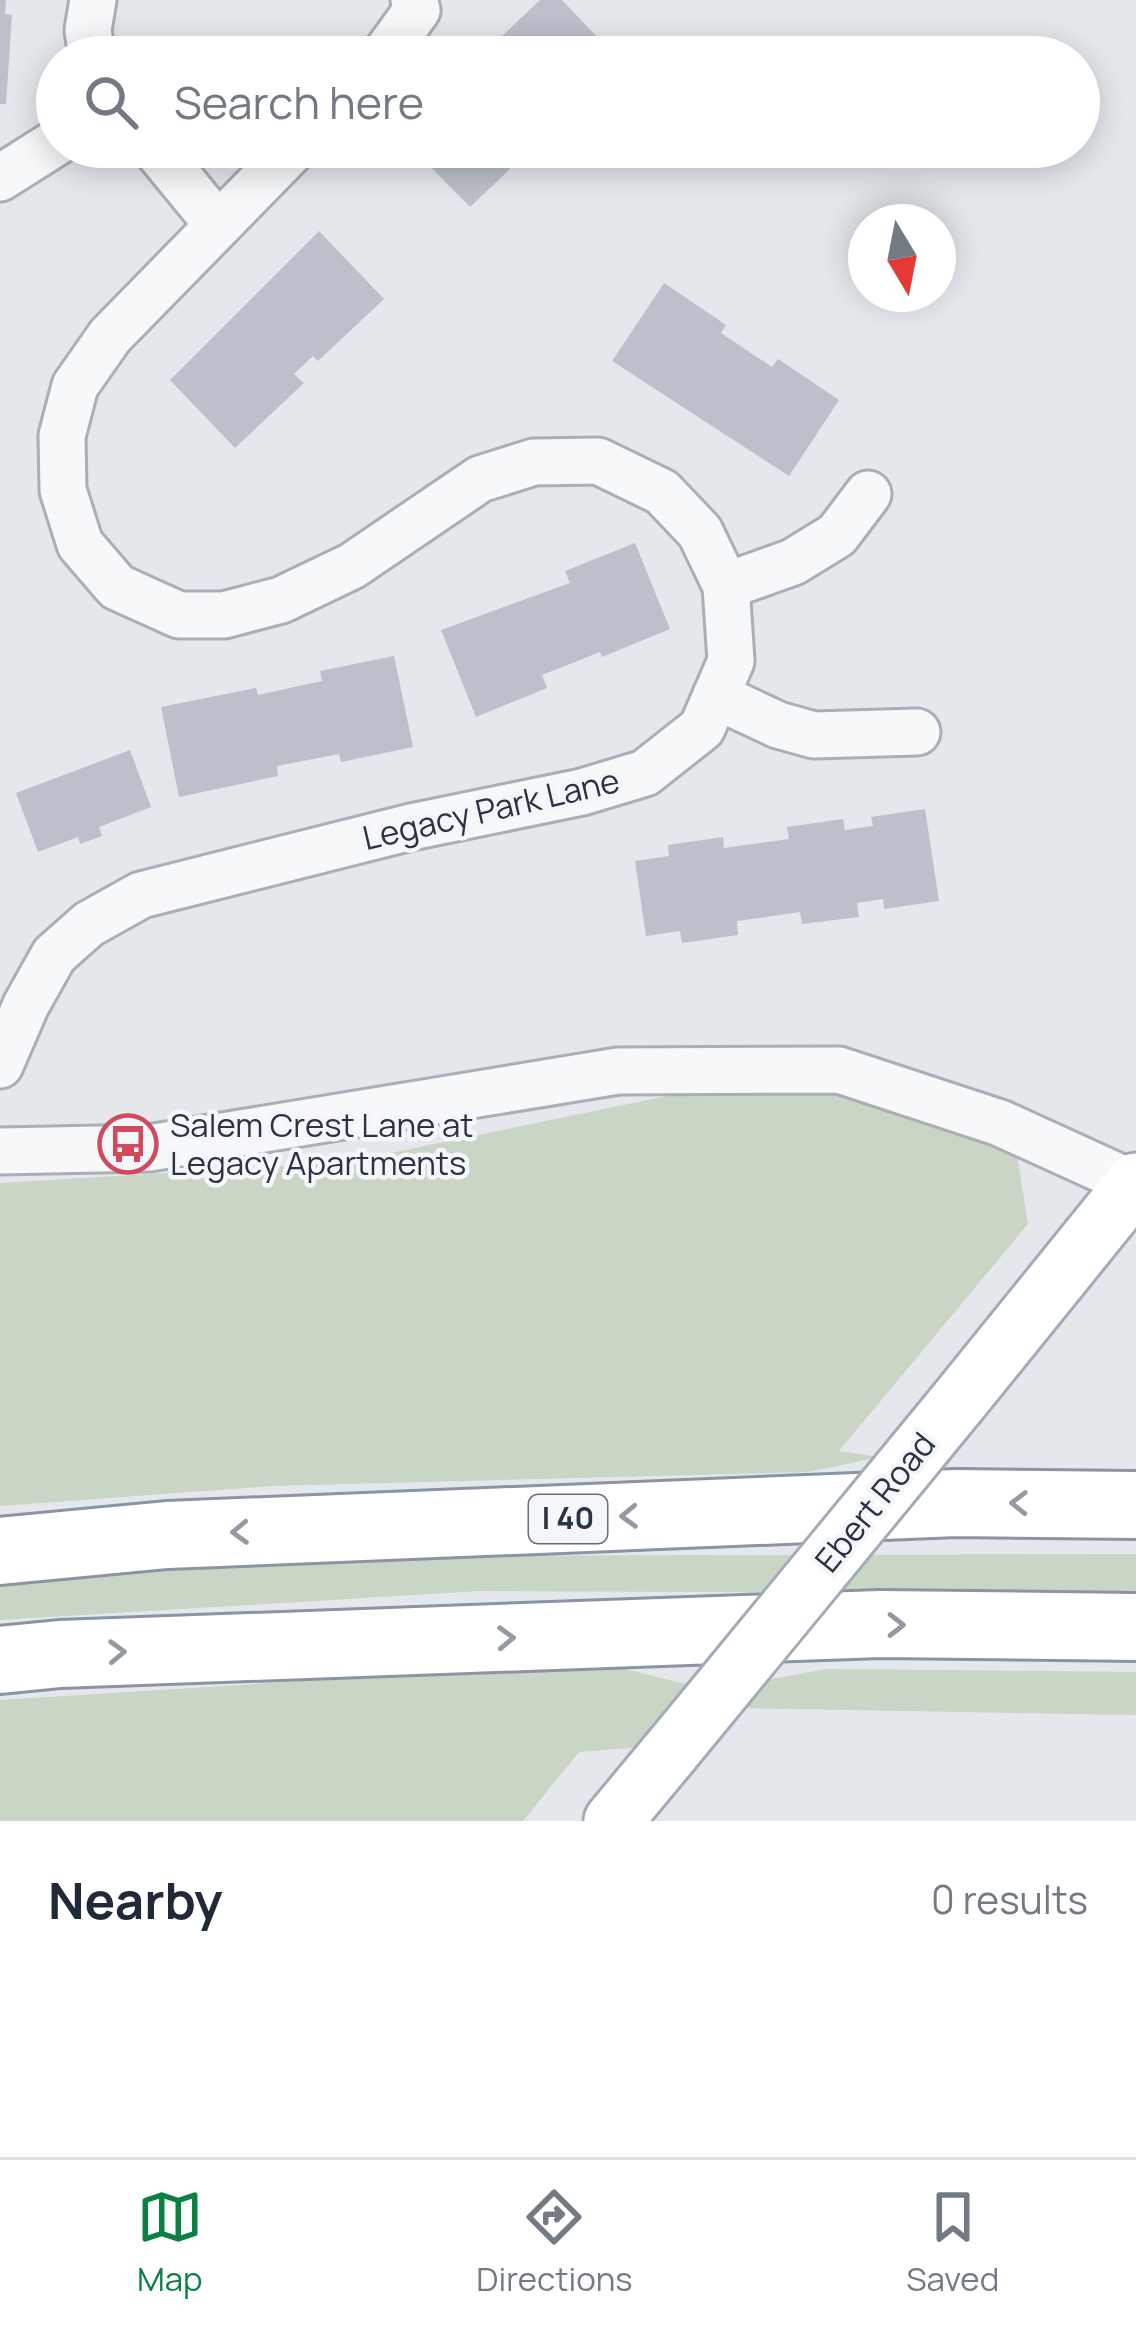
<!DOCTYPE html>
<html lang="en">
<head>
<meta charset="utf-8">
<style>
	body { margin:0; font-family:Manrope,sans-serif; background:#f6f6f7; color:#1f2937 }
	.compass { position:absolute; left:848px; top:204px; width:108px; height:108px; border-radius:50%; background:#fff; box-shadow:0 6px 30px #0003; rotate:170deg }
	.list { margin:0; padding:0; list-style:none }
	h2 { display:flex; justify-content:space-between; align-items:center; height:156px; margin:0; padding:0 48px; font-size:51px }
	h2 small { font-size:39px; font-weight:400; color:#747a83 }
	.icon { flex:none; width:66px; height:66px; fill:none; stroke:currentColor; stroke-width:2; stroke-linecap:round; stroke-linejoin:round }
	.map { position:relative; flex:none; width:1136px; height:1821px; overflow:hidden }
	.search { position:absolute; background:#fff; box-shadow:0 6px 30px #0003; left:36px; right:36px; top:36px; height:132px; display:flex; align-items:center; gap:30px; box-sizing:border-box; padding:0 42px; border-radius:66px; color:#747a83; font-size:45px }
	.sheet { height:336px; background:#fff }
	nav { display:flex; justify-content:space-around; align-items:center; box-sizing:border-box; height:168px; border-top:3px solid #e0e1e3; background:#fff; font-size:33px; color:#747a83 }
	nav a { display:grid; justify-items:center; gap:6px }
	nav .on { color:#0b8043 }
	.map>svg:first-child { display:block }
	.green { fill:#c9d6c5 }
	.building { fill:#bbc0ca }
	.lines { fill:none; stroke-linecap:round; stroke-linejoin:round }
	.minor-casing { stroke:#a9aeb7; stroke-width:51 }
	.major-casing { stroke:#a3abb8; stroke-width:63 }
	.highway-casing { stroke:#8b94a3; stroke-width:72 }
	.minor { stroke:#f7f8fa; stroke-width:45 }
	.major { stroke:#fff; stroke-width:57 }
	.highway { stroke:#fff; stroke-width:66 }
	.major-bridge-casing { stroke:#a3abb8; stroke-width:63; stroke-linecap:butt }
	.major-bridge { stroke:#fff; stroke-width:57 }
	.oneway { stroke:#959aa2 }
	.labels { text-anchor:middle; stroke-width:9; stroke-linejoin:round; paint-order:stroke }
	.shield { fill:#f4f6f9; stroke:#676e7b; stroke-width:3 }
	.shield-label { font-size:30px; font-weight:bold; fill:#2b3445 }
	.street-label { font-size:33px; fill:#2b3445; stroke:#f4f6f9 }
	.poi-label { font-size:33px; fill:#2b3445; stroke:#f4f6f9; text-anchor:start }
</style>
</head>
<body>
<div class="map">
<svg width="1136" height="1821" viewBox="0 0 1136 1821">
	<rect width="100%" height="100%" fill="#e4e7ec"/>
	<!-- green -->
	<g class="green">
		<polygon points="904,1077 1017,1155 1028,1224 839,1451 879,1457 808,1472 272,1486 0,1506 0,1183 347,1162 740,1081"/>
		<polygon points="1136,1554 1136,1594 480,1591 0,1620 0,1583 131,1572 454,1556"/>
		<polygon points="625,1669 693,1686 646,1747 579,1752 523,1821 0,1821 0,1700 430,1673"/>
		<polygon points="827,1669 1136,1672 1136,1715 738,1708 760,1681"/>
	</g>
	<!-- building -->
	<g class="building">
		<polygon points="0,0 6,0 5,14 12,15 6,104 0,104"/>
		<polygon points="540,0 562,0 616,57 485,57 482,55"/>
		<polygon points="411,147 533,147 470,207"/>
		<polygon points="319,231 384,299 318,361 313,356 294,374 304,383 235,448 170,380"/>
		<polygon points="664,283 726,325 721,333 772,367 778,359 839,400 789,476 612,361"/>
		<polygon points="635,543 670,629 602,657 600,652 542,675 547,688 476,717 441,630 570,583 565,571"/>
		<polygon points="394,656 413,747 341,762 339,754 277,766 278,776 179,797 161,707 256,688 258,695 322,681 320,671"/>
		<polygon points="130,750 151,807 99,827 102,836 80,844 78,837 38,852 16,793"/>
		<polygon points="925,809 939,901 884,909 883,899 857,903 859,917 802,924 800,912 737,921 738,935 682,943 680,931 646,936 635,861 669,856 668,845 723,837 724,848 789,839 787,827 843,819 845,830 873,826 871,817"/>
	</g>
	<g class="lines">
		<!-- minor casing -->
		<g class="minor-casing">
			<g id="minor">
				<polyline points="92,57 88,30 93,0"/>
				<polyline points="383,57 417,10 414,0"/>
				<polyline points="154,147 218,225"/>
				<polyline points="0,178 57,142"/>
				<polyline points="726,586 793,562 837,535 868,494"/>
				<polyline points="716,696 778,725 814,735 917,732"/>
				<polyline points="0,1065 26,1005 54,955 89,924 141,895 411,827 582,792 645,773 702,728 731,661 726,586 700,532 662,492 598,461 534,462 480,479 352,566 281,600 224,615 179,615 117,587 80,544 63,490 62,436 75,386 110,336 295,147"/>
				<polyline points="0,1151 149,1148 618,1071 839,1070 1000,1123 1134,1184"/>
			</g>
		</g>
		<!-- major casing -->
		<g class="major-casing">
			<g id="major">
				<polyline points="958,1402 1136,1182"/>
				<polyline points="613,1821 672,1750"/>
			</g>
		</g>
		<!-- highway casing -->
		<g class="highway-casing">
			<g id="highway">
				<polyline points="0,1551 167,1535 956,1503 1136,1505"/>
				<polyline points="0,1660 60,1654 880,1624 1136,1627"/>
			</g>
		</g>
		<!-- minor -->
		<use href="#minor" class="minor"/>
		<!-- major -->
		<use href="#major" class="major"/>
		<!-- highway -->
		<use href="#highway" class="highway"/>
		<!-- major-bridge casing -->
		<g class="major-bridge-casing">
			<polyline id="major-bridge" points="672,1750 958,1402"/>
		</g>
		<!-- major-bridge -->
		<use href="#major-bridge" class="major-bridge"/>
	</g>
	<!-- one-way arrows -->
	<defs><path id="oneway-chevron" d="M-2-3.5L2.5 0L-2 3.5" fill="none" stroke-width="1.6" stroke-linecap="round" stroke-linejoin="round" transform="scale(3)"/></defs>
	<g class="oneway">
		<use href="#oneway-chevron" transform="translate(1019 1503) rotate(-179)"/>
		<use href="#oneway-chevron" transform="translate(629 1516) rotate(178)"/>
		<use href="#oneway-chevron" transform="translate(240 1532) rotate(178)"/>
		<use href="#oneway-chevron" transform="translate(896 1625)"/>
		<use href="#oneway-chevron" transform="translate(506 1638) rotate(-2)"/>
		<use href="#oneway-chevron" transform="translate(117 1652) rotate(-2)"/>
	</g>
	<!-- icons -->
	<defs>
		<g id="bus-ring" transform="scale(3)"><circle r="9.5" fill="#f4f6f9" stroke="#d1495b" stroke-width="1.5"/><path d="M-5-6H5V4H4V6H2V4H-2V6H-4V4H-5ZM-3.5-4V0h7V-4ZM-3.5 1.2v1.5H-2V1.2ZM2 1.2v1.5H3.5V1.2Z" fill="#d1495b"/></g>
	</defs>
	<g fill-rule="evenodd">
		<use href="#bus-ring" x="128" y="1144"/>
	</g>
	<g class="labels">
		<!-- shield labels -->
		<rect class="shield" x="529" y="1495" width="78" height="48" rx="9"/>
		<g class="shield-label">
			<text x="568" y="1529">I 40</text>
		</g>
		<!-- street labels -->
		<g class="street-label">
			<text transform="translate(491 809) rotate(-13)" y="12">Legacy Park Lane</text>
			<text transform="translate(875 1502) rotate(-51)" y="12">Ebert Road</text>
		</g>
		<!-- poi labels -->
		<g class="poi-label">
			<text x="170" y="1137">Salem Crest Lane at<tspan x="170" dy="38">Legacy Apartments</tspan></text>
		</g>
	</g>
</svg>
<svg class="compass" viewBox="-18 -18 36 36"><path d="M0-13l5 13h-10z" fill="#e53935"/><path d="M0 13l5-13h-10z" fill="#747a83"/></svg>
<div class="search"><svg class="icon" aria-label="search" viewBox="0 0 24 24"><circle cx="10" cy="10" r="6"/><path d="M15 15l6 6"/></svg>Search here</div>
</div>
<section class="sheet">
<h2>Nearby<small>0 results</small></h2>
<ul class="list">
</ul>
</section>
<nav>
<a class="on"><svg class="icon" aria-label="map" viewBox="0 0 24 24"><path d="M3 6l6-2 6 2 6-2v14l-6 2-6-2-6 2zM9 4v14M15 6v14"/></svg>Map</a>
<a><svg class="icon" aria-label="directions" viewBox="0 0 24 24"><path d="M12 3l9 9-9 9-9-9zM9 14v-3h6M13 9l2 2-2 2"/></svg>Directions</a>
<a><svg class="icon" aria-label="saved" viewBox="0 0 24 24"><path d="M7 4h10v16l-5-4-5 4z"/></svg>Saved</a>
</nav>
</body>
</html>
